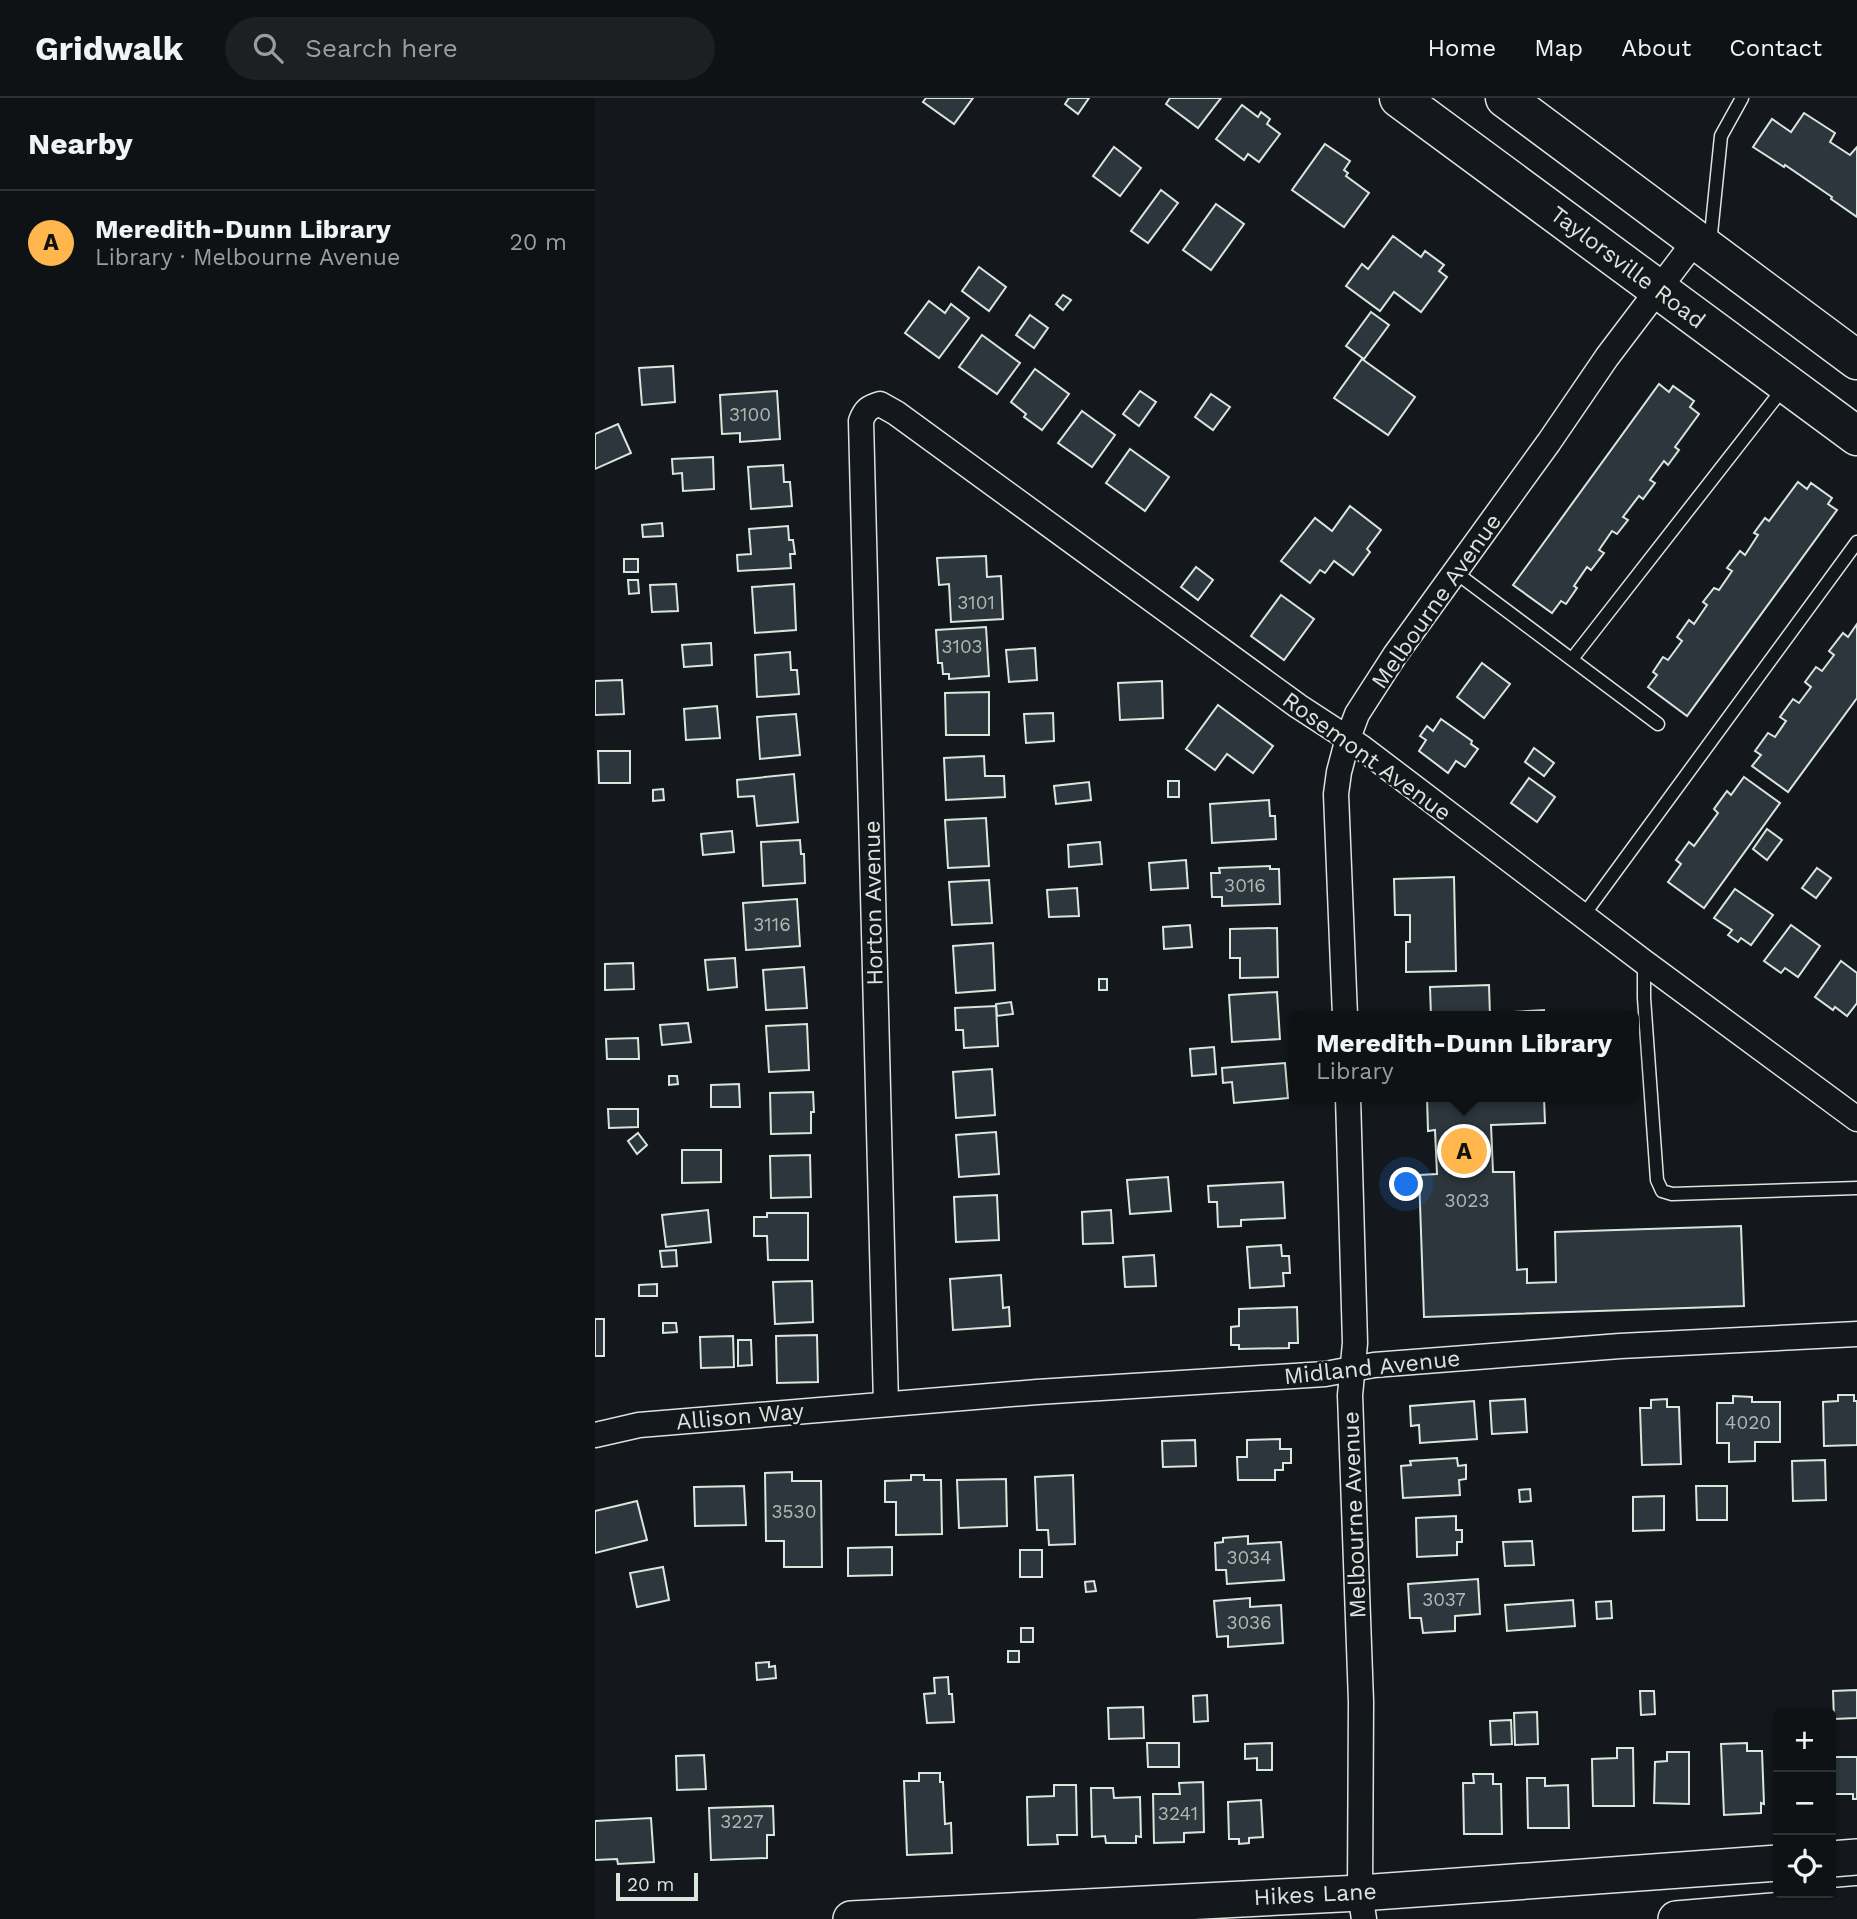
<!DOCTYPE html>
<html lang="en">
<head>
<meta charset="utf-8">
<style>
	body { margin:0; font-family:"Work Sans",sans-serif; background:#1d2022; color:#f1f3f6 }
	.controls { position:absolute; right:21px; bottom:21px; display:grid; overflow:hidden; border-radius:7px; box-shadow:0 2px 5px #0004 }
	.controls button { width:63px; height:63px; display:grid; place-items:center; padding:0; border:0; border-bottom:2px solid #2f3234; background:#0f1215; color:#f1f3f6; font:35px sans-serif }
	.scale { position:absolute; left:21px; bottom:18px; width:82px; box-sizing:border-box; padding-left:7px; border:4px solid #d8e6dc; border-top:0; font-size:19px; line-height:24px; white-space:nowrap; color:#d8e6dc; -webkit-text-stroke:5px #14181c; paint-order:stroke }
	.you { position:absolute; left:812px; top:1087px; width:24px; height:24px; margin:-18px; border:5px solid #fff; border-radius:50%; background:#1a73e8; box-shadow:0 0 0 10px #1a73e833 }
	.badge { display:grid; place-items:center; width:46px; height:46px; border-radius:50%; background:#ffb74d; color:#111; font-size:23px; font-weight:700 }
	.pin { position:absolute; translate:-50% -50%; border:4px solid #fff; box-shadow:0 2px 7px #0006 }
	.popup { position:absolute; left:694px; top:913px; width:350px; height:91px; box-sizing:border-box; display:grid; place-content:center; border-radius:7px; background:#0f1215; filter:drop-shadow(0 2px 5px #0005); font-size:23px; white-space:nowrap; color:#9b9ea0 }
	.popup b { font-size:26px; color:#f1f3f6 }
	.popup::after { content:''; position:absolute; left:50%; top:100%; margin-left:-14px; border:14px solid transparent; border-top-color:#0f1215 }
	.list { margin:0; padding:0; list-style:none }
	h2 { display:flex; justify-content:space-between; align-items:center; height:91px; margin:0; padding:0 28px; font-size:30px }
	h2 small { font-size:23px; font-weight:400; color:#9b9ea0 }
	.list li { display:grid; grid-template-columns:46px 1fr auto; gap:21px; align-items:center; box-sizing:border-box; height:105px; padding:0 28px; border-top:2px solid #2f3234 }
	.list b { display:block; font-size:26px; white-space:nowrap }
	.list p { margin:0; font-size:23px; white-space:nowrap; color:#9b9ea0 }
	.list em { font-size:23px; font-style:normal; color:#9b9ea0 }
	.icon { flex:none; width:38px; height:38px; fill:none; stroke:currentColor; stroke-width:2; stroke-linecap:round; stroke-linejoin:round }
	.map { position:relative; flex:none; width:1262px; height:1821px; overflow:hidden }
	header { display:flex; align-items:center; gap:42px; box-sizing:border-box; height:98px; padding:0 35px; background:#0f1215; border-bottom:2px solid #2f3234 }
	header strong { font-size:33px }
	nav { display:flex; gap:38px; margin-inline-start:auto; font-size:24px }
	.search { width:490px; height:63px; background:#1d2022; display:flex; align-items:center; gap:18px; box-sizing:border-box; padding:0 24px; border-radius:38px; color:#9b9ea0; font-size:26px }
	main { display:flex }
	aside { flex:1; background:#0f1215 }
	.map>svg:first-child { display:block }
	.building { fill:#2c363c; stroke:#d8e6dc; stroke-width:2 }
	.lines { fill:none; stroke-linecap:round; stroke-linejoin:round }
	.lane-casing { stroke:#d8e6dc; stroke-width:15 }
	.street-casing { stroke:#d8e6dc; stroke-width:27 }
	.secondary-casing { stroke:#d8e6dc; stroke-width:38 }
	.primary-casing { stroke:#d8e6dc; stroke-width:41 }
	.lane { stroke:#14181c; stroke-width:12 }
	.street { stroke:#14181c; stroke-width:24 }
	.secondary { stroke:#14181c; stroke-width:35 }
	.primary { stroke:#14181c; stroke-width:38 }
	.labels { text-anchor:middle; stroke-width:5; stroke-linejoin:round; paint-order:stroke }
	.number-label { font-size:19px; fill:#adbab4 }
	.street-label { font-size:23px; fill:#d8e6dc; stroke:#14181c }
</style>
</head>
<body>
<header>
<strong>Gridwalk</strong>
<div class="search"><svg class="icon" aria-label="search" viewBox="0 0 24 24"><circle cx="10" cy="10" r="6"/><path d="M15 15l6 6"/></svg>Search here</div>
<nav><a>Home</a><a>Map</a><a>About</a><a>Contact</a></nav>
</header>
<main>
<aside>
<h2>Nearby<small></small></h2>
<ul class="list">
<li><span class="badge">A</span><div><b>Meredith-Dunn Library</b><p>Library · Melbourne Avenue</p></div><em>20 m</em></li>
</ul>
</aside>
<div class="map">
<svg width="1262" height="1821" viewBox="0 0 1262 1821">
	<rect width="100%" height="100%" fill="#14181c"/>
	<!-- building -->
	<g class="building">
		<polygon points="331,0 378,0 359,26 328,4"/>
		<polygon points="474,0 494,0 483,16 470,6"/>
		<polygon points="575,0 626,0 603,30 571,6"/>
		<polygon points="647,7 663,19 666,14 675,21 672,26 685,36 664,64 653,56 649,62 621,41"/>
		<polygon points="1209,15 1240,35 1235,44 1255,57 1262,49 1262,119 1236,101 1237,99 1190,67 1189,69 1158,49 1177,21 1196,34"/>
		<polygon points="730,46 755,63 749,72 753,75 751,78 774,95 749,129 697,92"/>
		<polygon points="519,49 546,70 525,98 498,78"/>
		<polygon points="566,92 583,105 553,145 536,133"/>
		<polygon points="621,106 649,126 616,172 588,152"/>
		<polygon points="798,138 826,159 830,153 849,167 844,173 852,179 826,214 799,194 785,213 751,188 767,166 773,171"/>
		<polygon points="384,169 411,189 394,213 367,193"/>
		<polygon points="468,197 476,202 468,212 461,206"/>
		<polygon points="334,203 350,215 356,206 374,220 344,260 310,235"/>
		<polygon points="776,214 794,227 769,261 751,248"/>
		<polygon points="435,217 453,230 439,250 421,237"/>
		<polygon points="387,237 425,265 402,296 364,269"/>
		<polygon points="767,261 820,299 793,337 739,300"/>
		<polygon points="78,268 80,304 47,307 44,270"/>
		<polygon points="440,271 474,296 447,332 429,319 431,316 416,304"/>
		<polygon points="1064,286 1074,294 1078,288 1099,303 1095,309 1104,316 1080,349 1084,352 1073,367 1069,363 1055,382 1060,385 1048,401 1044,398 1028,419 1033,422 1022,436 1017,433 1004,452 1009,455 996,472 992,469 979,488 982,490 971,506 966,503 957,515 918,487"/>
		<polygon points="182,293 185,341 145,344 145,335 127,336 125,297"/>
		<polygon points="545,293 561,304 544,328 528,316"/>
		<polygon points="616,296 635,309 618,332 600,319"/>
		<polygon points="487,313 520,337 497,369 463,345"/>
		<polygon points="23,326 36,355 0,371 0,336"/>
		<polygon points="535,351 574,379 550,413 511,385"/>
		<polygon points="118,359 119,391 88,393 87,375 78,376 77,361"/>
		<polygon points="188,367 189,384 195,384 197,408 156,411 153,369"/>
		<polygon points="1203,384 1212,391 1216,385 1237,400 1233,406 1242,412 1092,618 1053,589 1062,577 1058,574 1068,559 1073,562 1087,543 1082,539 1094,522 1099,526 1112,507 1108,504 1119,490 1124,492 1137,473 1132,470 1145,453 1150,457 1163,437 1159,435 1170,420 1174,423"/>
		<polygon points="755,408 786,432 772,451 775,454 758,477 739,463 730,475 725,472 715,485 686,463 720,420 737,433"/>
		<polygon points="67,425 68,438 48,439 47,427"/>
		<polygon points="193,428 194,442 198,442 200,456 195,456 196,470 143,473 142,457 156,456 154,431"/>
		<polygon points="391,458 392,479 406,478 408,521 356,524 354,486 344,487 342,460"/>
		<rect x="29" y="461" width="14" height="13"/>
		<polygon points="601,469 618,482 603,502 586,489"/>
		<polygon points="33,482 43,482 44,495 34,496"/>
		<polygon points="81,486 83,513 57,514 55,487"/>
		<polygon points="199,486 201,532 160,535 157,489"/>
		<polygon points="686,497 719,521 689,562 656,538"/>
		<polygon points="1262,526 1262,600 1193,694 1157,668 1166,657 1160,653 1173,635 1180,639 1191,623 1185,619 1198,601 1204,605 1216,589 1210,584 1221,569 1227,573 1239,557 1234,553 1248,535 1253,539"/>
		<polygon points="391,529 394,578 354,581 354,576 348,576 347,565 343,565 341,532"/>
		<polygon points="116,545 117,567 89,569 87,547"/>
		<polygon points="440,550 442,582 414,584 411,552"/>
		<polygon points="195,554 196,572 202,572 204,596 162,599 160,557"/>
		<polygon points="887,565 915,586 889,620 862,599"/>
		<polygon points="27,582 29,616 0,617 0,583"/>
		<polygon points="567,583 568,620 525,622 523,585"/>
		<polygon points="394,594 394,637 351,637 350,595"/>
		<polygon points="623,607 678,648 658,675 632,656 620,672 591,651"/>
		<polygon points="122,608 125,640 91,642 89,611"/>
		<polygon points="458,615 459,643 431,645 429,616"/>
		<polygon points="201,616 205,657 165,661 162,619"/>
		<polygon points="846,621 877,643 876,646 883,651 870,669 861,663 853,675 824,653 831,642 825,638 832,628 838,633"/>
		<polygon points="939,650 959,665 949,678 930,664"/>
		<polygon points="3,653 35,653 35,685 4,685"/>
		<polygon points="389,658 390,678 409,678 410,699 351,702 349,660"/>
		<polygon points="199,676 203,724 162,728 159,698 143,699 142,682"/>
		<polygon points="1149,679 1185,705 1109,810 1073,784 1086,766 1081,762 1094,744 1099,748 1123,715 1119,711 1132,693 1136,697"/>
		<polygon points="934,680 960,699 942,724 916,705"/>
		<rect x="573" y="683" width="11" height="16"/>
		<polygon points="494,684 496,702 461,706 459,688"/>
		<polygon points="68,691 69,702 58,703 58,692"/>
		<polygon points="674,702 675,718 680,718 681,741 617,745 615,706"/>
		<polygon points="391,720 394,768 353,770 350,722"/>
		<polygon points="1172,731 1187,742 1172,762 1158,751"/>
		<polygon points="137,733 139,754 108,757 106,736"/>
		<polygon points="205,742 206,756 209,756 210,785 168,788 166,744"/>
		<polygon points="505,744 507,766 474,769 473,747"/>
		<polygon points="591,762 593,790 556,792 554,765"/>
		<polygon points="675,768 675,771 684,771 685,806 627,808 627,799 617,799 616,775 625,775 624,770"/>
		<polygon points="1222,770 1236,780 1221,800 1207,790"/>
		<polygon points="859,779 861,873 811,874 811,844 815,844 815,817 800,817 799,781"/>
		<polygon points="394,782 397,825 357,827 354,784"/>
		<polygon points="482,790 484,818 454,819 452,792"/>
		<polygon points="1140,791 1178,817 1156,847 1146,840 1143,844 1133,837 1137,832 1119,820"/>
		<polygon points="202,801 205,848 151,852 148,805"/>
		<polygon points="595,827 597,849 569,851 568,829"/>
		<polygon points="1196,827 1225,848 1203,879 1190,870 1186,875 1169,863"/>
		<polygon points="682,830 683,879 645,880 645,860 635,860 635,831"/>
		<polygon points="398,845 400,892 361,895 358,848"/>
		<polygon points="140,860 142,889 113,892 110,862"/>
		<polygon points="1246,863 1262,875 1262,905 1252,918 1240,909 1238,912 1220,899"/>
		<polygon points="38,865 39,891 10,892 10,866"/>
		<polygon points="209,869 212,910 171,912 168,872"/>
		<rect x="504" y="881" width="8" height="11"/>
		<polygon points="894,887 895,918 836,918 835,889"/>
		<polygon points="682,894 685,941 637,944 634,897"/>
		<polygon points="416,904 418,916 402,918 401,906"/>
		<polygon points="401,908 403,948 369,950 368,932 361,932 360,910"/>
		<polygon points="949,912 949,918 919,918 919,914"/>
		<polygon points="93,925 96,944 67,947 65,927"/>
		<polygon points="212,926 214,972 174,974 171,928"/>
		<polygon points="43,940 44,961 12,961 11,941"/>
		<polygon points="619,949 621,976 597,978 595,951"/>
		<polygon points="690,965 693,1000 639,1005 637,984 628,985 627,970"/>
		<polygon points="397,971 400,1017 361,1020 358,974"/>
		<polygon points="74,978 82,978 83,986 74,987"/>
		<polygon points="144,986 145,1009 116,1009 116,987"/>
		<polygon points="218,994 219,1014 216,1014 216,1035 176,1036 175,995"/>
		<polygon points="832,999 949,999 950,1025 896,1027 898,1074 919,1074 922,1172 932,1171 932,1185 961,1184 960,1134 1146,1128 1149,1208 829,1219 824,1077 842,1076 840,1032 833,1033"/>
		<polygon points="13,1011 43,1011 43,1029 14,1030"/>
		<polygon points="401,1034 404,1076 364,1079 361,1037"/>
		<polygon points="43,1035 52,1047 42,1056 33,1043"/>
		<polygon points="87,1052 126,1052 126,1084 87,1085"/>
		<polygon points="215,1057 216,1099 176,1100 175,1058"/>
		<polygon points="573,1079 576,1113 535,1116 532,1082"/>
		<polygon points="688,1084 690,1120 646,1122 646,1128 623,1129 622,1104 614,1104 613,1088"/>
		<polygon points="402,1097 404,1142 361,1144 359,1099"/>
		<polygon points="113,1112 116,1144 71,1149 67,1117"/>
		<polygon points="516,1112 518,1145 488,1146 487,1114"/>
		<polygon points="172,1115 213,1115 213,1162 173,1162 172,1138 159,1138 159,1119 172,1119"/>
		<polygon points="686,1147 687,1158 694,1158 695,1175 688,1175 689,1188 655,1190 652,1149"/>
		<polygon points="81,1152 82,1168 67,1169 65,1153"/>
		<polygon points="559,1157 561,1188 530,1189 528,1159"/>
		<polygon points="406,1177 408,1210 414,1209 415,1228 358,1232 355,1181"/>
		<polygon points="217,1183 218,1224 180,1226 178,1184"/>
		<polygon points="62,1186 62,1198 44,1198 44,1187"/>
		<polygon points="702,1209 703,1245 694,1245 694,1250 644,1251 644,1247 636,1247 636,1229 644,1228 644,1211"/>
		<rect x="0" y="1221" width="9" height="37"/>
		<polygon points="68,1225 81,1225 82,1234 68,1235"/>
		<polygon points="222,1237 223,1284 182,1285 181,1238"/>
		<polygon points="138,1238 139,1269 106,1270 105,1239"/>
		<polygon points="143,1242 156,1242 157,1267 143,1268"/>
		<polygon points="1243,1297 1259,1297 1259,1303 1262,1303 1262,1347 1229,1348 1228,1304 1243,1303"/>
		<polygon points="1138,1298 1157,1299 1157,1304 1185,1304 1185,1344 1160,1344 1160,1363 1134,1364 1134,1345 1122,1345 1122,1305 1138,1305"/>
		<polygon points="930,1301 932,1334 897,1336 895,1303"/>
		<polygon points="1072,1301 1072,1309 1084,1309 1086,1366 1047,1367 1045,1310 1056,1310 1056,1302"/>
		<polygon points="879,1303 882,1341 825,1345 824,1327 816,1328 815,1308"/>
		<polygon points="685,1341 685,1351 696,1351 696,1365 688,1365 688,1372 680,1372 680,1382 643,1382 642,1359 652,1359 652,1342"/>
		<polygon points="600,1342 601,1368 568,1369 567,1343"/>
		<polygon points="862,1360 863,1368 871,1367 871,1381 864,1382 865,1397 808,1400 806,1368 816,1367 815,1363"/>
		<polygon points="1230,1362 1231,1402 1198,1403 1197,1363"/>
		<polygon points="197,1374 197,1383 226,1383 227,1469 189,1469 189,1443 171,1443 170,1375"/>
		<polygon points="316,1377 329,1377 329,1382 346,1382 347,1436 301,1437 301,1404 290,1404 290,1383 316,1382"/>
		<polygon points="478,1377 480,1446 454,1447 453,1432 442,1432 440,1379"/>
		<polygon points="411,1381 412,1428 364,1430 362,1382"/>
		<polygon points="149,1388 151,1427 100,1428 99,1389"/>
		<polygon points="1101,1388 1132,1388 1132,1422 1102,1422"/>
		<polygon points="935,1391 936,1403 925,1404 924,1392"/>
		<polygon points="1069,1398 1069,1432 1038,1433 1038,1399"/>
		<polygon points="42,1403 52,1442 0,1455 0,1413"/>
		<polygon points="861,1418 861,1432 867,1432 867,1444 862,1444 862,1457 822,1459 821,1420"/>
		<polygon points="653,1438 653,1446 686,1444 689,1482 632,1486 631,1472 621,1472 620,1445 628,1444 628,1440"/>
		<polygon points="937,1443 939,1467 910,1468 908,1444"/>
		<polygon points="297,1449 297,1477 253,1478 253,1450"/>
		<rect x="425" y="1452" width="22" height="27"/>
		<polygon points="68,1469 74,1502 42,1509 35,1475"/>
		<polygon points="883,1481 885,1516 860,1518 860,1533 828,1535 826,1520 815,1520 813,1486"/>
		<polygon points="499,1483 501,1493 491,1494 490,1484"/>
		<polygon points="655,1500 655,1509 686,1507 688,1545 633,1549 633,1538 622,1539 619,1503"/>
		<polygon points="978,1502 980,1528 912,1533 910,1507"/>
		<polygon points="1016,1503 1017,1520 1002,1521 1001,1504"/>
		<rect x="426" y="1530" width="12" height="14"/>
		<rect x="413" y="1553" width="11" height="11"/>
		<polygon points="174,1564 174,1569 180,1568 181,1580 162,1582 161,1565"/>
		<polygon points="353,1579 354,1596 357,1596 359,1624 332,1625 329,1596 340,1595 339,1580"/>
		<polygon points="1262,1592 1262,1620 1239,1621 1238,1593"/>
		<polygon points="1045,1593 1059,1593 1060,1616 1046,1617"/>
		<polygon points="612,1597 613,1623 599,1624 598,1598"/>
		<polygon points="548,1609 549,1640 514,1641 513,1610"/>
		<polygon points="942,1614 943,1646 920,1647 919,1615"/>
		<polygon points="916,1622 917,1646 896,1647 895,1623"/>
		<polygon points="552,1645 584,1645 584,1669 553,1669"/>
		<polygon points="677,1645 677,1672 662,1672 662,1660 650,1661 650,1646"/>
		<polygon points="1152,1645 1152,1653 1167,1653 1169,1706 1166,1705 1166,1715 1129,1717 1126,1646"/>
		<polygon points="1022,1650 1038,1650 1039,1708 998,1708 997,1661 1022,1660"/>
		<polygon points="1072,1654 1094,1654 1094,1706 1059,1705 1060,1664 1072,1663"/>
		<polygon points="109,1657 111,1691 82,1692 81,1658"/>
		<polygon points="1237,1659 1262,1659 1262,1701 1258,1701 1258,1696 1237,1696"/>
		<polygon points="324,1675 345,1675 345,1684 348,1684 350,1726 356,1725 357,1755 312,1757 309,1683 324,1683"/>
		<polygon points="878,1676 898,1676 898,1686 906,1686 907,1736 869,1736 868,1685 879,1685"/>
		<polygon points="932,1680 950,1680 950,1688 973,1687 974,1730 933,1730"/>
		<polygon points="608,1684 609,1734 589,1735 589,1744 559,1745 558,1696 585,1696 584,1685"/>
		<polygon points="459,1687 481,1687 482,1737 462,1737 463,1746 433,1747 432,1699 459,1698"/>
		<polygon points="496,1690 518,1690 519,1700 545,1699 546,1739 541,1738 541,1745 511,1745 510,1738 497,1739"/>
		<polygon points="666,1702 668,1739 654,1740 654,1745 644,1746 644,1741 634,1741 633,1704"/>
		<polygon points="178,1708 179,1737 172,1737 172,1760 116,1762 114,1710"/>
		<polygon points="56,1720 59,1764 23,1766 22,1761 0,1762 0,1723"/>
	</g>
	<g class="lines">
		<!-- lane casing -->
		<g class="lane-casing">
			<g id="lane">
				<polyline points="1115,146 1126,38 1147,0"/>
				<polyline points="860,474 1063,626"/>
				<polyline points="977,561 1190,288"/>
				<polyline points="988,818 1262,444"/>
				<polyline points="1049,864 1049,900 1062,1082 1067,1093 1077,1096 1262,1090"/>
			</g>
		</g>
		<!-- street casing -->
		<g class="street-casing">
			<g id="street">
				<polyline points="750,918 741,696 744,674 753,640 762,616 800,557 954,344 1012,259 1100,143"/>
				<polyline points="753,999 760,1245 755,1297 766,1604 765,1795 769,1821"/>
				<path d="M291,1306L266,323C270,312 274,309 285,306L301,315L703,608L766,649L1049,864L1262,1021"/>
				<polyline points="0,1337 44,1327 442,1294 730,1276 779,1267 1025,1248 1262,1236"/>
			</g>
		</g>
		<!-- secondary casing -->
		<g class="secondary-casing">
			<g id="secondary">
				<polyline points="1236,1761 1262,1759"/>
				<polyline points="256,1821 765,1795 1183,1765"/>
				<polyline points="1081,1821 1262,1806"/>
			</g>
		</g>
		<!-- primary casing -->
		<g class="primary-casing">
			<g id="primary">
				<polyline points="804,0 1262,338"/>
				<polyline points="910,0 1262,262"/>
			</g>
		</g>
		<!-- lane -->
		<use href="#lane" class="lane"/>
		<!-- street -->
		<use href="#street" class="street"/>
		<!-- secondary -->
		<use href="#secondary" class="secondary"/>
		<!-- primary -->
		<use href="#primary" class="primary"/>
	</g>
	<g class="labels">
		<!-- number labels -->
		<g class="number-label">
			<text x="155" y="323">3100</text>
			<text x="381" y="511">3101</text>
			<text x="367" y="555">3103</text>
			<text x="650" y="794">3016</text>
			<text x="177" y="833">3116</text>
			<text x="872" y="1109">3023</text>
			<text x="1153" y="1331">4020</text>
			<text x="199" y="1420">3530</text>
			<text x="654" y="1466">3034</text>
			<text x="849" y="1508">3037</text>
			<text x="654" y="1531">3036</text>
			<text x="583" y="1722">3241</text>
			<text x="147" y="1730">3227</text>
		</g>
		<!-- street labels -->
		<g class="street-label">
			<text transform="translate(1033 169) rotate(37)" y="8">Taylorsville Road</text>
			<text transform="translate(841 503) rotate(-55)" y="8">Melbourne Avenue</text>
			<text transform="translate(772 658) rotate(36)" y="8">Rosemont Avenue</text>
			<text transform="translate(278 805) rotate(-91)" y="8">Horton Avenue</text>
			<text transform="translate(777 1269) rotate(-6)" y="8">Midland Avenue</text>
			<text transform="translate(145 1318) rotate(-5)" y="8">Allison Way</text>
			<text transform="translate(759 1417) rotate(-92)" y="8">Melbourne Avenue</text>
			<text transform="translate(720 1796) rotate(-3)" y="8">Hikes Lane</text>
		</g>
	</g>
</svg>
<div class="controls">
<button>+</button>
<button>−</button>
<button><svg class="icon" aria-label="locate" viewBox="0 0 24 24"><circle cx="12" cy="12" r="6"/><path d="M12 2v4M12 18v4M2 12h4M18 12h4"/></svg></button>
</div>
<div class="scale">20 m</div>
<div class="you"></div>
<div class="pin badge" style="left:869px;top:1053px">A</div>
<div class="popup"><b>Meredith-Dunn Library</b>Library</div>
</div>
</main>
</body>
</html>
